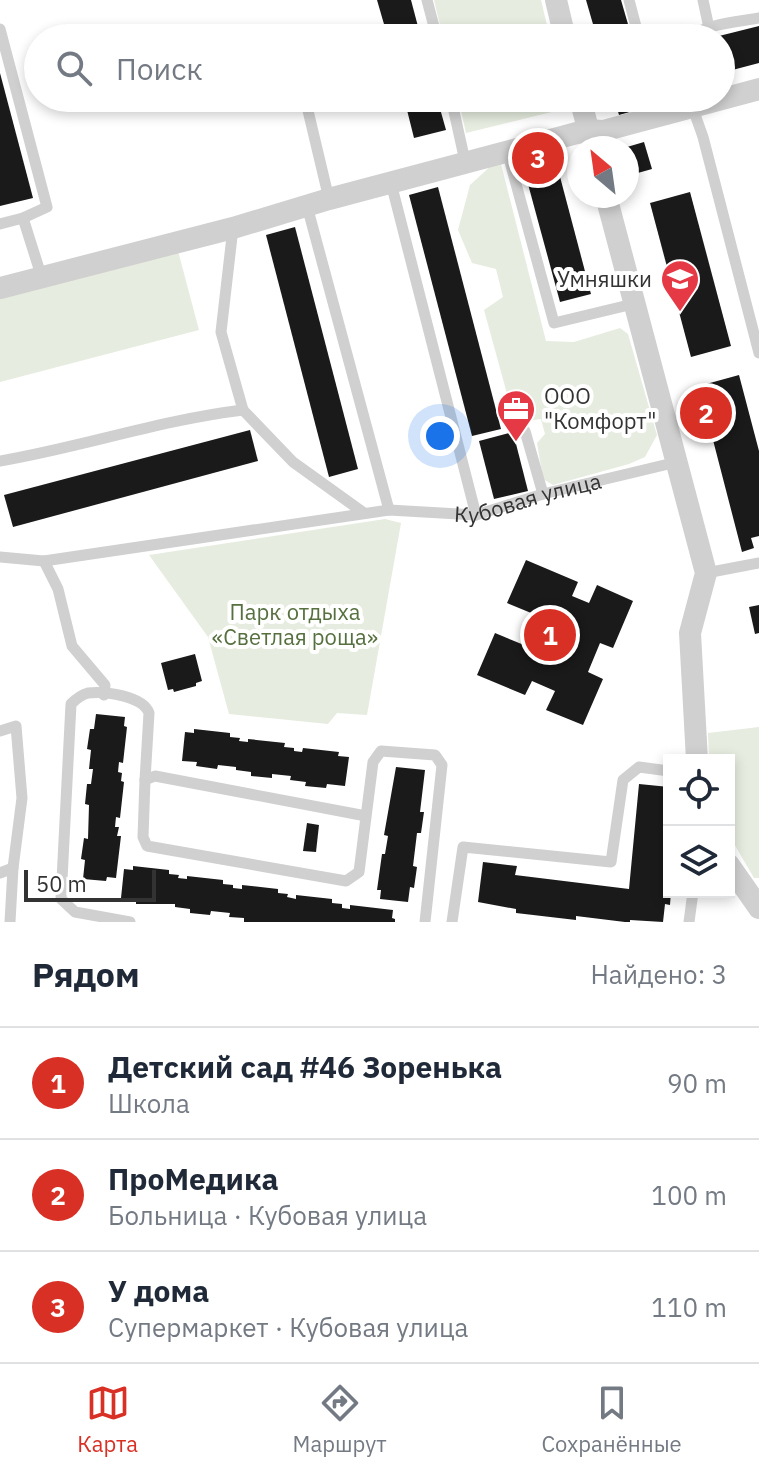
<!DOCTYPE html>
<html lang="ru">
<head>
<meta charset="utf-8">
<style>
	body { margin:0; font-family:"IBM Plex Sans",sans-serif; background:#f6f6f7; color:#1f2937 }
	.controls { position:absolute; right:24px; bottom:24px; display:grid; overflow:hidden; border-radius:0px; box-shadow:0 4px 12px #0003 }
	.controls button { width:72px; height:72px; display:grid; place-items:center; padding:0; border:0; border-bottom:2px solid #e0e1e3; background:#fff; color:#1f2937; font:40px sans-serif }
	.compass { position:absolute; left:567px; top:136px; width:72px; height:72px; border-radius:50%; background:#fff; box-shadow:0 4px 12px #0003; rotate:331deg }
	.scale { position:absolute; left:24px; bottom:20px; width:132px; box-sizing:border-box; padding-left:8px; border:4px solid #333; border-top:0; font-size:22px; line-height:28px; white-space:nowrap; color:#333; -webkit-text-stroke:6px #fff; paint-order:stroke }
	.you { position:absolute; left:440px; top:436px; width:28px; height:28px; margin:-20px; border:6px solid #fff; border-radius:50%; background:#1a73e8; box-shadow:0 0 0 12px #1a73e833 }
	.badge { display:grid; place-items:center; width:52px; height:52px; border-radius:50%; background:#d93025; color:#fff; font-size:26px; font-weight:700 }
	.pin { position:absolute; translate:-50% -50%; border:4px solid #fff; box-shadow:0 2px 8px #0006 }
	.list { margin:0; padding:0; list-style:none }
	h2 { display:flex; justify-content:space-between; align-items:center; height:104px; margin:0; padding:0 32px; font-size:34px }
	h2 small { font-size:26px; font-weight:400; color:#747a83 }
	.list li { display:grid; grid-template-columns:52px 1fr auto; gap:24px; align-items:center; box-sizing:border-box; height:112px; padding:0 32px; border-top:2px solid #e0e1e3 }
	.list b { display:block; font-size:30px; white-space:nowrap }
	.list p { margin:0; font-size:26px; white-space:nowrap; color:#747a83 }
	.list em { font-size:26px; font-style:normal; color:#747a83 }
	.icon { flex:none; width:44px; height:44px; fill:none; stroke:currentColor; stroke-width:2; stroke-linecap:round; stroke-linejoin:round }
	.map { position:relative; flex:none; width:759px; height:922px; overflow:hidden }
	.search { position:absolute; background:#fff; box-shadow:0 4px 12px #0003; left:24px; right:24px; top:24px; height:88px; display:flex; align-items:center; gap:20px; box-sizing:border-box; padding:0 28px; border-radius:44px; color:#747a83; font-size:30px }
	.sheet { height:440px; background:#fff }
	nav { display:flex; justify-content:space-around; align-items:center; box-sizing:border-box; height:112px; border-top:2px solid #e0e1e3; background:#fff; font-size:22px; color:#747a83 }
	nav a { display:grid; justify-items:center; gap:4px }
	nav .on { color:#d93025 }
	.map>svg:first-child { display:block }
	.green { fill:#e6ecdf }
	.building { fill:#1a1a1a }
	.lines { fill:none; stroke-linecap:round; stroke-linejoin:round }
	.lane { stroke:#d0d0d0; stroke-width:11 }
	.street { stroke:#d0d0d0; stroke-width:22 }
	.labels { text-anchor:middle; stroke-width:8; stroke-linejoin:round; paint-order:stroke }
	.poi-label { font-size:22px; fill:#333; stroke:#fff; text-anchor:end }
	.street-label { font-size:22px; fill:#333; stroke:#fff }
	.park-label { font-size:22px; fill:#56703f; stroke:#fff }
</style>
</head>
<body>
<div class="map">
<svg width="759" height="922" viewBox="0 0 759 922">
	<rect width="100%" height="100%" fill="#fff"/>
	<!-- green -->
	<g class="green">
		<polygon points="434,0 541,0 550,38 443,38"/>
		<polygon points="458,98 566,98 568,108 466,133"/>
		<polygon points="493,164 501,164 546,341 574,342 620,328 628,334 657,435 645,457 629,464 553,485 543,479 537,443 545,434 541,419 515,423 484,310 503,297 496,269 472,263 458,230 470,185"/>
		<polygon points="178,251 199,330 0,382 0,298"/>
		<polygon points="385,519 401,523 367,715 337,713 328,724 229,714 208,637 149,555"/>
		<polygon points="759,727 759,878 754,878 729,835 729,760 709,760 708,733"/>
	</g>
	<!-- building -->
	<g class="building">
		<polygon points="377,0 411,0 421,38 388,38"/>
		<polygon points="586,0 621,0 632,38 597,38"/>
		<polygon points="759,26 759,63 721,73 721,38 715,37"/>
		<polygon points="0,73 33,198 0,206"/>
		<polygon points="404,98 437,98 446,130 414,138"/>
		<polygon points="614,98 649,98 651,106 619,115"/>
		<polygon points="644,142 652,169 627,176 627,147"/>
		<polygon points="554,154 591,294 560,302 522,162"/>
		<polygon points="438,187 501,429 472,436 409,195"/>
		<polygon points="690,192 731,346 691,357 650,203"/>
		<polygon points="295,227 358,469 329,477 266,235"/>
		<polygon points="739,375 759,451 759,536 751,538 754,548 742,552 699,386"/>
		<polygon points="250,430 258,461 13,527 4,495"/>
		<polygon points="513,432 528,491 494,499 479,441"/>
		<polygon points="526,560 578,582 572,596 589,603 597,585 633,601 613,648 600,643 588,672 603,679 583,725 546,710 555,691 532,681 525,695 477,675 495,633 524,645 536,615 507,603"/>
		<polygon points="759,605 759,633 755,634 749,607"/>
		<polygon points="195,654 202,681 196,683 196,686 174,692 173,689 168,690 161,663"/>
		<polygon points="96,714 125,717 124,726 127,727 123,763 119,762 118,772 122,773 121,781 124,782 120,818 116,817 115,827 119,827 117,836 121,836 116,878 107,877 106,881 83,879 85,860 81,859 84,838 88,839 89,805 85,804 87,784 91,784 93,769 89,769 91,750 87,749 90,729 94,729"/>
		<polygon points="194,729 230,733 230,737 240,738 239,741 248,742 248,739 285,743 284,747 294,748 294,751 302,752 303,748 339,752 338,756 349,757 345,786 327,784 326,788 305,786 306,782 290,780 291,776 272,774 272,778 251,776 251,772 236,770 236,767 218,765 217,769 196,766 197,762 182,761 185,732 194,733"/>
		<polygon points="396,767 425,770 420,812 424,812 421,833 417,833 413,866 417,867 414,888 410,887 408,902 380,899 381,890 377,890 382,854 385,854 388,836 384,835"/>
		<polygon points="639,784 669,787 667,870 669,870 669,892 671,892 670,905 665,904 663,922 630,920 630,922 625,922 576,916 576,920 516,913 516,909 478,902 483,862 517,866 515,875 629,889"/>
		<polygon points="307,823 319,825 316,852 303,851"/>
		<polygon points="133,866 169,870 169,874 179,875 178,878 187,879 187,876 223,880 223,884 233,885 233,888 242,889 242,885 278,889 278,893 288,894 287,897 296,899 296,895 332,899 332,903 342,904 342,908 350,909 350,905 393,910 392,918 395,919 395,922 244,922 244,918 229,917 230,913 211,911 210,915 190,913 190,909 175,907 175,904 136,904 136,900 121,898 124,869 133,870"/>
	</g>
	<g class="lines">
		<!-- lane -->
		<g class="lane">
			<polyline points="427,0 437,38"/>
			<polyline points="629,0 639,38"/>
			<polyline points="703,0 709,28"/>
			<polyline points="0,29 47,207 23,218 0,224"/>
			<path d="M688,38C705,24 737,22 759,18"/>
			<polyline points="305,98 329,199"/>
			<polyline points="451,98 465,161"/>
			<polyline points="691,103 703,137 759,353"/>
			<polyline points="507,151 554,323 633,304"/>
			<polyline points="391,183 476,515"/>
			<polyline points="307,206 389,510"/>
			<polyline points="23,218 41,275"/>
			<polyline points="233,228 221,332 243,410"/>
			<polyline points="525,431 543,494"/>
			<path d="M0,461C82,447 160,420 243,410L293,462L364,513"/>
			<path id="s1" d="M0,557L44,561L389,510L476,515L543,494L677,462"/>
			<polyline points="44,561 58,589 72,646 105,685 104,695"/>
			<polyline points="706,573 759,563"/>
			<polyline points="0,731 16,726 22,798 13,868 0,873"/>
			<polyline points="366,816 155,776 145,780 143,837 147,846 346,881 359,872 373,762 381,751 435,755 442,765 425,922"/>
			<polyline points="10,922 13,868"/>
			<path d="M130,922L75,912L61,899L71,704C76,699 81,695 88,693C105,691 143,696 149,713L145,780"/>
			<polyline points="452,922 463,847 611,862 623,780 639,767 669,771"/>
			<polyline points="689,922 693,892"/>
		</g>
		<!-- street -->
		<g class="street">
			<polyline points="556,0 565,38"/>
			<polyline points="580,98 593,148"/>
			<polyline points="606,196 706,573 690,633 697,760"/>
			<polyline points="0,288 233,228 329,199 588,130 603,131 759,89"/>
			<polyline points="729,865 759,908"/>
		</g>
	</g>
	<!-- icons -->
	<defs>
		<g id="school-pin" transform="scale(2)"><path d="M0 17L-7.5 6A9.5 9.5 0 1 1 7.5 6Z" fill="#e63946" stroke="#fff"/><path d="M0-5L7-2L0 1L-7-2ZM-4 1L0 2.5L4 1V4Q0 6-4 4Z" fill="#fff"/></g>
		<g id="office-pin" transform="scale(2)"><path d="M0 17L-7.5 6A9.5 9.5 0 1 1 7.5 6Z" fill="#e63946" stroke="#fff"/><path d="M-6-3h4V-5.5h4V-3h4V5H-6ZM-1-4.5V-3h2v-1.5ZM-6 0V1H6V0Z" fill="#fff"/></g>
	</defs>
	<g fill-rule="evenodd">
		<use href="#school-pin" x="680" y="279"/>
		<use href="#office-pin" x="516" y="409"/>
	</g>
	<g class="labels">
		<!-- poi labels -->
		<g class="poi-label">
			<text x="652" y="287">Умняшки</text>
			<text x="544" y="404" text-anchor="start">ООО<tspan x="544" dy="25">"Комфорт"</tspan></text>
		</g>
		<!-- street labels -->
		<g class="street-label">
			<text dy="8" stroke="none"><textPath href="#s1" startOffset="534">Кубовая улица</textPath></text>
		</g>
		<!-- park labels -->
		<g class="park-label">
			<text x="295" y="620">Парк отдыха<tspan x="295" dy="25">«Светлая роща»</tspan></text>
		</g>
	</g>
</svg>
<div class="controls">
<button><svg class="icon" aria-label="locate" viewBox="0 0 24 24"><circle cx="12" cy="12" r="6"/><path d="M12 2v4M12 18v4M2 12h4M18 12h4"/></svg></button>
<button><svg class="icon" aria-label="layers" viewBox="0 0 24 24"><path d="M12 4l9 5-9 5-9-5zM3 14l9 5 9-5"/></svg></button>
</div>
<svg class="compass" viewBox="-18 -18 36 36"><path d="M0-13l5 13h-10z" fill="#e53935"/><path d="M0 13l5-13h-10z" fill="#747a83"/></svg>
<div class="scale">50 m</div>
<div class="you"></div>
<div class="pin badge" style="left:550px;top:635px">1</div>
<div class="pin badge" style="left:706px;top:413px">2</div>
<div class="pin badge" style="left:538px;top:158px">3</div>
<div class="search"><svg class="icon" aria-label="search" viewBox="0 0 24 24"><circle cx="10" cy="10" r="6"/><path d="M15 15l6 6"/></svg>Поиск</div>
</div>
<section class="sheet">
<h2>Рядом<small>Найдено: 3</small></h2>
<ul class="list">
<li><span class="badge">1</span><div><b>Детский сад #46 Зоренька</b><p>Школа</p></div><em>90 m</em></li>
<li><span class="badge">2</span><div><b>ПроМедика</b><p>Больница · Кубовая улица</p></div><em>100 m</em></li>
<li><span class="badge">3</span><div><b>У дома</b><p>Супермаркет · Кубовая улица</p></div><em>110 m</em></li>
</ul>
</section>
<nav>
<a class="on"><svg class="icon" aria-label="map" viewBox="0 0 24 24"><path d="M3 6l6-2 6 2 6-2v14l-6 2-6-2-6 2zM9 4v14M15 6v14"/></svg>Карта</a>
<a><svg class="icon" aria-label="directions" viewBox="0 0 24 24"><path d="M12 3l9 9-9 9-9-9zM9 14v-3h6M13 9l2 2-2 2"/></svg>Маршрут</a>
<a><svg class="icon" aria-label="saved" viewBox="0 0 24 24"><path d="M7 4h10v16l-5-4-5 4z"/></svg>Сохранённые</a>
</nav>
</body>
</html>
